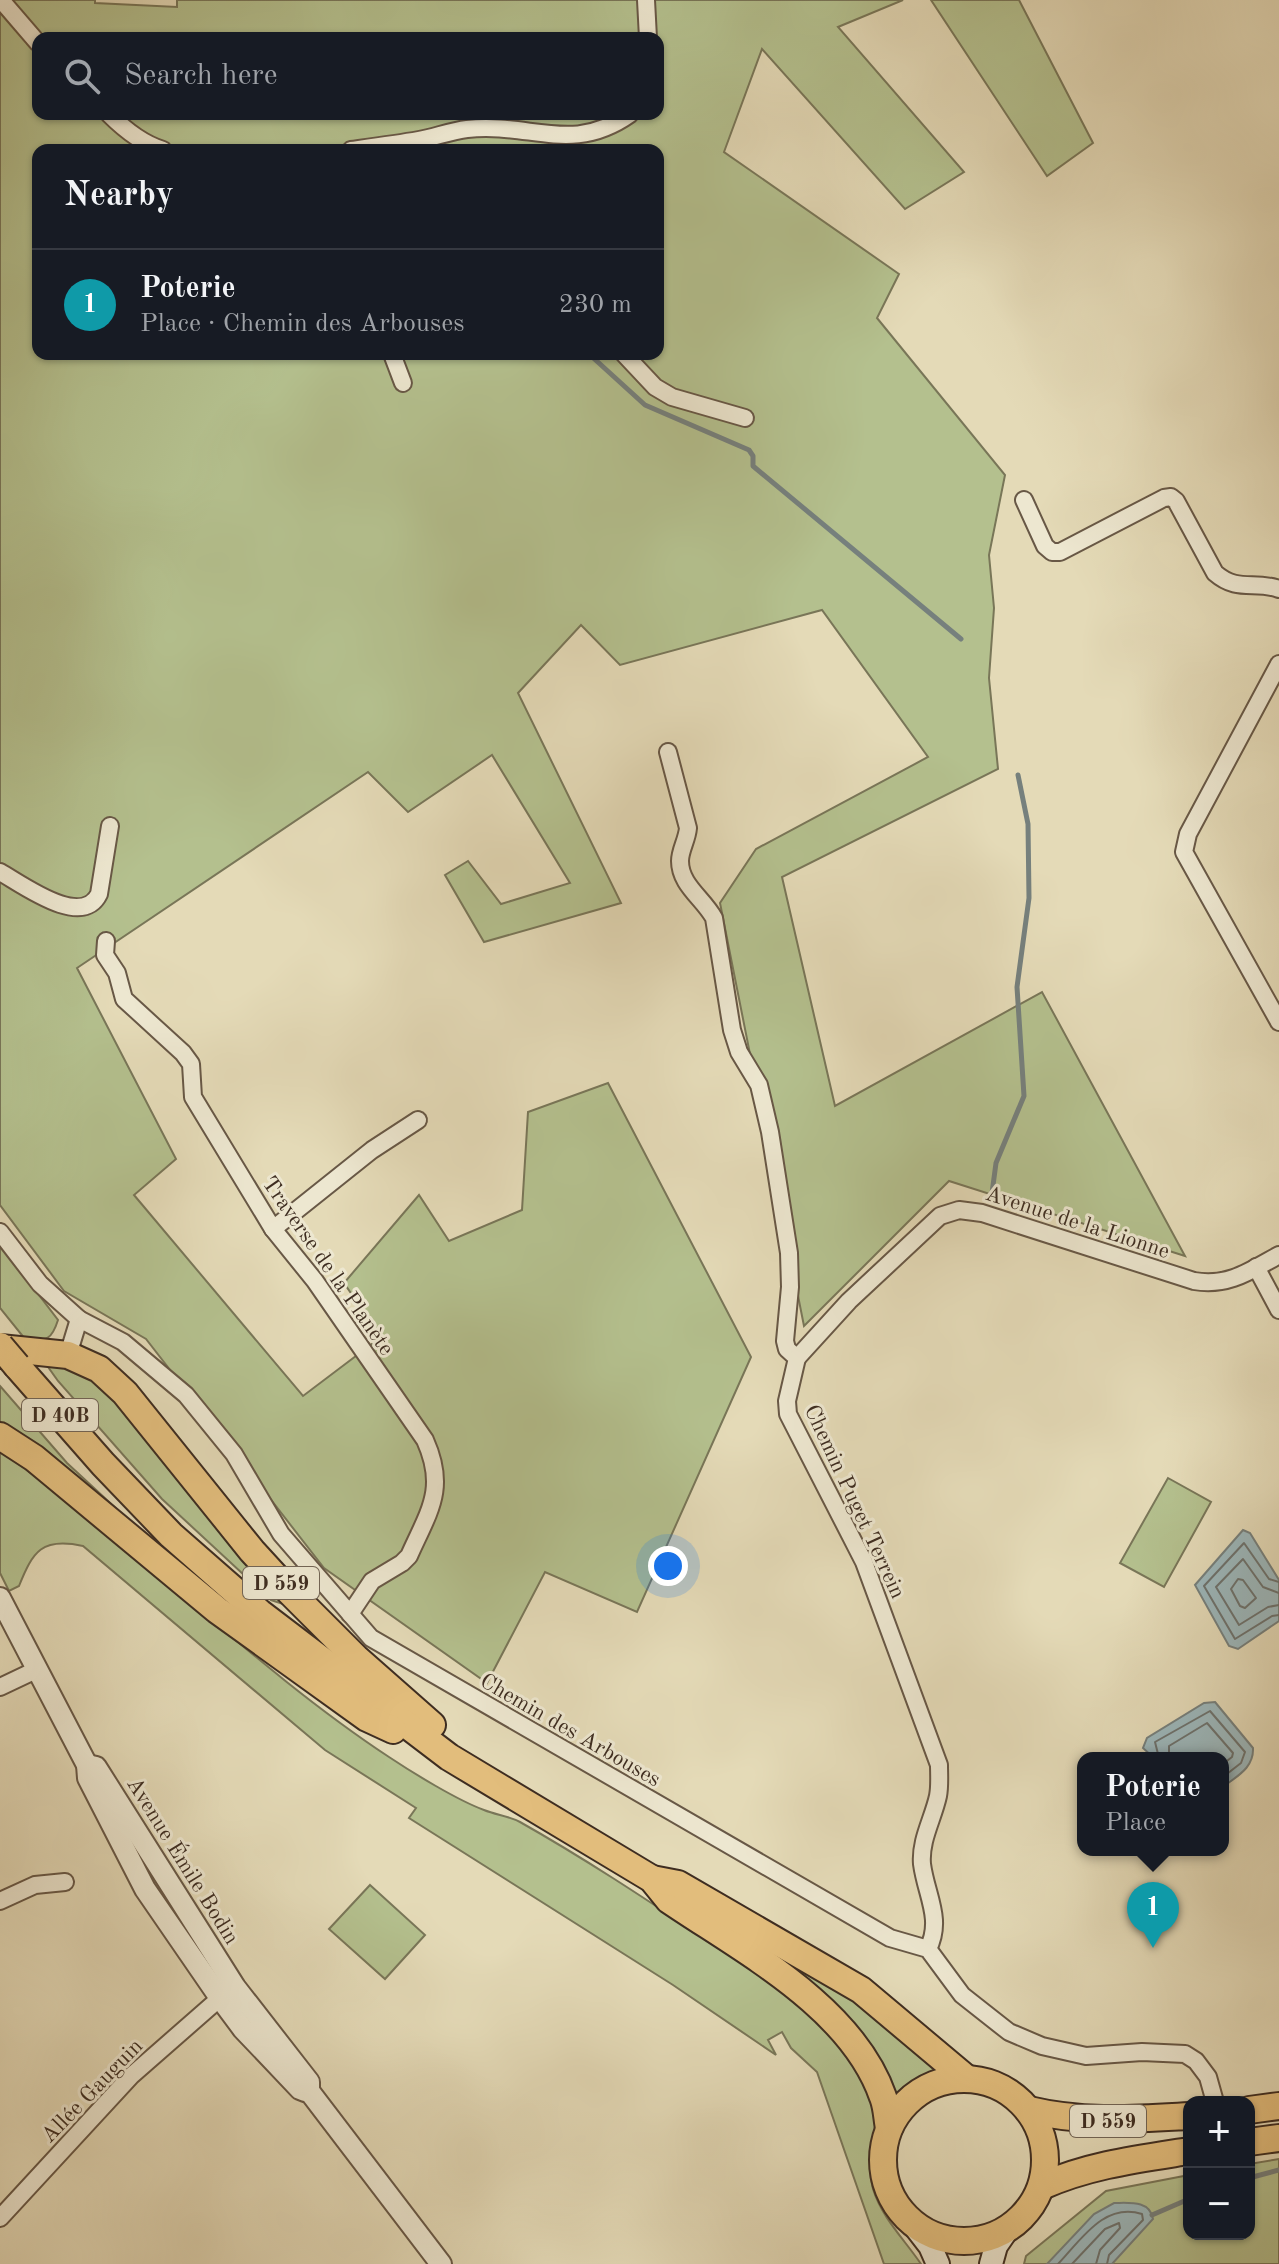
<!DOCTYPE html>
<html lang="en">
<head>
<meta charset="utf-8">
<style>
	body { margin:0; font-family:"Old Standard TT",serif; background:#20242c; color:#f1f3f6 }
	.controls { position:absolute; right:24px; bottom:24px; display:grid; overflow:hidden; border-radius:16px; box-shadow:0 2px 6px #0004 }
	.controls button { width:72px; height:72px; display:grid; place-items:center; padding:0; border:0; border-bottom:2px solid #363941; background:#171b24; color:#f1f3f6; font:40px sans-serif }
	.you { position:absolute; left:668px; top:1566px; width:28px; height:28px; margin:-20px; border:6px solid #fff; border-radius:50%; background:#1a73e8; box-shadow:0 0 0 12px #1a73e833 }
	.badge { display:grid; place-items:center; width:52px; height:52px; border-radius:50%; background:#d93025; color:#fff; font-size:26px; font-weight:700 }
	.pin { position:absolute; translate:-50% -66px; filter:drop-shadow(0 2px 4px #0008) }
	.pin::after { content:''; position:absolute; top:42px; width:28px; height:24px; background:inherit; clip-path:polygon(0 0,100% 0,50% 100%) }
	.popup { position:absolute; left:1077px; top:1752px; width:152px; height:104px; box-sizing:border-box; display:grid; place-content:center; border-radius:16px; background:#171b24; filter:drop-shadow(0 2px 6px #0005); font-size:26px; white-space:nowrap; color:#9ea1a6 }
	.popup b { font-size:30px; color:#f1f3f6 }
	.popup::after { content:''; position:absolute; left:50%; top:100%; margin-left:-16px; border:16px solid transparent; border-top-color:#171b24 }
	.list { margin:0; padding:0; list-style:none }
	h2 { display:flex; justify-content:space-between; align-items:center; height:104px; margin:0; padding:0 32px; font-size:34px }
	h2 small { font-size:26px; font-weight:400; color:#9ea1a6 }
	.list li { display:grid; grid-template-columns:52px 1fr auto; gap:24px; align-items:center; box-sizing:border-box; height:112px; padding:0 32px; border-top:2px solid #363941 }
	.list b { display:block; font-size:30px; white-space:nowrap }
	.list p { margin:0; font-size:26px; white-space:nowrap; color:#9ea1a6 }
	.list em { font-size:26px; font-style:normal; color:#9ea1a6 }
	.icon { flex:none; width:44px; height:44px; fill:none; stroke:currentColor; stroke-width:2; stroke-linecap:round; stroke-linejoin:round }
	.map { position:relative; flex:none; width:1279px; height:2264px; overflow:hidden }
	.search { position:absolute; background:#171b24; box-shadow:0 2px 6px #0004; left:32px; top:32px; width:632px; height:88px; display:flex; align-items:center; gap:20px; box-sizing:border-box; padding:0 28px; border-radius:16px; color:#9ea1a6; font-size:30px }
	.panel { position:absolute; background:#171b24; box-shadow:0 2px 6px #0004; left:32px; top:144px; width:632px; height:216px; border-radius:16px }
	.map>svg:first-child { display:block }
	.green { fill:#b4c08e; stroke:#797658; stroke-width:2; fill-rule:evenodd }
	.water { fill:#9cb7bb; stroke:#76807d; stroke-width:2 }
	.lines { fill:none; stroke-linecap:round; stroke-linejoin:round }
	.shore { stroke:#6d726e; stroke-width:2 }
	.stream { stroke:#76807d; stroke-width:5 }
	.minor-casing { stroke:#685846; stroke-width:20 }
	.tertiary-casing { stroke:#685846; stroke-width:24 }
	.secondary-casing { stroke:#3e2d21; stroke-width:26 }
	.primary-casing { stroke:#3e2d21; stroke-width:30 }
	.minor { stroke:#ede7d0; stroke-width:16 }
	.tertiary { stroke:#ede7d0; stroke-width:20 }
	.secondary { stroke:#ede7d0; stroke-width:22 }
	.primary { stroke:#e2bd7c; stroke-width:26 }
	.primary-bridge-casing { stroke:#3e2d21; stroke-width:30; stroke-linecap:butt }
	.primary-bridge { stroke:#e2bd7c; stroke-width:26 }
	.labels { text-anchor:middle; stroke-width:6; stroke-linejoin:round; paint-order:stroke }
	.shield { fill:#ede7d0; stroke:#726556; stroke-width:2 }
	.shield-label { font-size:20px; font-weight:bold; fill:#3e2d21 }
	.street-label { font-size:22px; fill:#3e2d21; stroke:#ede7d0 }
</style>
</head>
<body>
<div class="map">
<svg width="1279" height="2264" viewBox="0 0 1279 2264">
	<rect width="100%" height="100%" fill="#e4dab7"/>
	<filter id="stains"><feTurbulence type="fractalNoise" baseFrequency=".0025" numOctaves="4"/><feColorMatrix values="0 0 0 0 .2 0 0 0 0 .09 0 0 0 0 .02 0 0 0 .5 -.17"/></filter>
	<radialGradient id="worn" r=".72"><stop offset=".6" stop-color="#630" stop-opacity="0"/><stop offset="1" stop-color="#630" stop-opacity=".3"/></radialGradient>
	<!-- green -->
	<g class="green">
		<path d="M0,0H95V3L177,7V0H903L838,27L964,172L905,209L762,49L724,152L899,274L877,318L1005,475L989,555L994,608L989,678L998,769L782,877L835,1106L1042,992L1185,1256L949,1181L804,1326L720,903L756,849L928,757L822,610L620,665L581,625L518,693L621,903L484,942L445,875L468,861L501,904L570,883L492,755L408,812L368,772L77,968L176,1159L134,1195L303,1396L381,1337L344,1283L419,1195L449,1241L522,1210L528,1112L608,1083L751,1357L637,1612L545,1572L487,1683L324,1568L146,1339L64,1291L0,1205ZM38,38H658V114H38ZM38,150H658V354H38Z"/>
		<polygon points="931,0 1019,0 1093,143 1047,176"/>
		<path d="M0,1244L58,1320C51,1342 46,1340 25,1339L0,1308Z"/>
		<polygon points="60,1363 103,1382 280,1595 283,1604 271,1600 162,1499 58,1381 46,1364"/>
		<polygon points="0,1386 67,1463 121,1513 122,1518 0,1428"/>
		<path d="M0,1451C136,1544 251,1666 389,1757C413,1773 457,1800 484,1810C496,1815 509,1816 520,1822C591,1862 659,1908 727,1953C759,1974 799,1995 825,2025C849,2053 880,2093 877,2132C875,2154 866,2165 873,2189C882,2218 904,2239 921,2264H884L817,2072L791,2048L782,2032L768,2040L776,2055L673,1985L409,1818L416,1808L325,1750L83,1546C42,1537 33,1551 19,1586L9,1591L0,1573Z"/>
		<polygon points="1168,1478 1211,1502 1164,1587 1120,1563"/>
		<polygon points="370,1885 425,1935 385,1979 329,1929"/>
		<path d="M708,1912L884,2019L941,2072C921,2077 907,2087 895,2104L885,2079Z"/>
		<polygon points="1279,2159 1279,2264 1024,2264 1026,2256 1106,2191 1189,2175 1189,2234 1249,2234 1249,2164"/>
	</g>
	<!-- water -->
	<g class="water">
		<polygon points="1243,1530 1250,1533 1279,1580 1279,1621 1238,1649 1229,1646 1195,1585"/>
		<path d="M1215,1702L1253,1748C1254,1768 1237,1776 1223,1787V1758H1154L1143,1748L1147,1738L1204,1703Z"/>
		<path d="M1114,2203C1129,2203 1150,2200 1153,2219L1112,2264H1047L1094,2214Z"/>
	</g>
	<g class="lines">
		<!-- shore -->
		<g class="shore">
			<polygon points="1238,1579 1243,1580 1256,1598 1245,1608 1240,1606 1231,1589"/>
			<polyline points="1279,1582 1269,1579 1244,1543 1204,1586 1235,1639 1272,1616 1279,1615"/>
			<polyline points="1279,1593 1263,1587 1243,1559 1216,1587 1239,1625 1268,1607 1279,1605"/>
			<polyline points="1159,1758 1155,1742 1210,1711 1245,1752 1241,1763 1223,1777"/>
			<polyline points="1169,1758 1169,1746 1207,1723 1233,1753 1232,1757 1223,1764"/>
			<path d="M1058,2264C1081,2240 1104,2202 1142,2214L1143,2220L1109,2255L1107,2264"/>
			<polyline points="1072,2264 1105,2229 1119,2223 1120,2228 1100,2250 1096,2264"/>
		</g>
		<!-- stream -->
		<g class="stream">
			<polyline points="589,354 645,405 749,450 753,456 753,466 961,639"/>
			<polyline points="992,1193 996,1163 1024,1096 1017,987 1029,898 1028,824 1018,775"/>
			<polyline points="1249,2178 1279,2170"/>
			<polyline points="1152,2215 1189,2199"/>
		</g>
		<!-- minor casing -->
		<g class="minor-casing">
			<g id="minor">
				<polyline points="1,0 38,43"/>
				<polyline points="646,0 648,38"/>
				<path d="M109,114C124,129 143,144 163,150"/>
				<path d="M351,150C373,147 396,144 419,140C435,137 451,131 467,129C531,122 572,155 630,114"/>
				<polyline points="392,354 403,383"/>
				<polyline points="624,354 655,387 672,397 745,418"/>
				<path d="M1024,500L1045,546L1052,552H1060L1164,498L1171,497L1176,501L1215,573C1238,593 1254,580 1279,589"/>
				<polyline points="1279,664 1188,834 1184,852 1279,1022"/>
				<path d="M668,752L688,828C687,840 680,850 680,861C680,885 703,898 714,918L732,1030L739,1052L759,1085L770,1132L789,1253L790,1287L785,1341L787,1349L797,1358L787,1401L788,1414L864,1562L939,1765C939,1775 940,1786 938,1796C933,1819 920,1840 922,1864C926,1895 943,1919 928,1949"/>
				<path d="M0,872C23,885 82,929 99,894L110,826"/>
				<path d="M106,941L105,955L117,973L124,999L183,1053L191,1064L193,1097L273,1229L315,1281L425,1440C447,1489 429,1511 409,1556L402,1563L372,1581L350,1614"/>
				<polyline points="273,1229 372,1150 418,1120"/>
				<polyline points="0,1232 40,1284 79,1319 123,1342 186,1395 234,1454 281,1534 371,1638 890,1938 928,1949 962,1995 1009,2032 1042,2046 1086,2056 1142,2052 1185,2054 1196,2061 1208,2077 1215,2102"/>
				<polyline points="1256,1267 1279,1310"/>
				<polyline points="68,1355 79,1319"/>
				<path d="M797,1358L849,1301L940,1216L959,1210L982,1213L1194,1281C1228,1287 1250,1271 1279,1255"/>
				<polyline points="0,1687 38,1669"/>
				<polyline points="0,1901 35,1885 65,1882"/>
				<polyline points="0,2218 131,2076 220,1998"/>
			</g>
		</g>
		<!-- tertiary casing -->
		<g class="tertiary-casing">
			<g id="tertiary">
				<polyline points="0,1598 87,1765 88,1778 145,1889 220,1998 243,2029 300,2089 305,2091"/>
				<polyline points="87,1765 96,1767 235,1987 309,2082 309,2091 441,2264"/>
			</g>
		</g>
		<!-- secondary casing -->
		<g class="secondary-casing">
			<g id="secondary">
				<polyline points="913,2224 930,2246 938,2264"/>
				<polyline points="991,2264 996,2246 1007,2230"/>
			</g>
		</g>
		<!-- primary casing -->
		<g class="primary-casing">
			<g id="primary">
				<polyline points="0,1348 68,1355 99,1369 125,1393 252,1551 285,1587 356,1658 432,1725"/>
				<path d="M17,1366L103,1464L171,1535L260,1613L449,1757L652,1879L669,1900C744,1951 852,2007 883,2097C887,2107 887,2118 889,2128"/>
				<polyline points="0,1436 34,1458 217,1610 367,1718 393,1730"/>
				<polyline points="652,1879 678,1884 861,1990 967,2079"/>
				<circle cx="964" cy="2160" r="81"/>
				<path d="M1029,2110C1083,2123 1134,2119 1189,2116"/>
				<polyline points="1249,2110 1279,2106"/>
				<polyline points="1249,2142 1279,2138"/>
				<path d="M1042,2186C1089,2165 1138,2159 1189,2151"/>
			</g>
		</g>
		<!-- minor -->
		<use href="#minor" class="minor"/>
		<!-- tertiary -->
		<use href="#tertiary" class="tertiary"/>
		<!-- secondary -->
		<use href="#secondary" class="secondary"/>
		<!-- primary -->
		<use href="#primary" class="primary"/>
		<!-- primary-bridge casing -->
		<g class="primary-bridge-casing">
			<polyline id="primary-bridge" points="0,1346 17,1366"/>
		</g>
		<!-- primary-bridge -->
		<use href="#primary-bridge" class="primary-bridge"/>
	</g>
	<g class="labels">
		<!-- shield labels -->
		<g class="shield">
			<rect x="22" y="1399" width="76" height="32" rx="6"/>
			<rect x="243" y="1567" width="76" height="32" rx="6"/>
			<rect x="1070" y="2105" width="76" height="32" rx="6"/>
		</g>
		<g class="shield-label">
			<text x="60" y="1422">D 40B</text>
			<text x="281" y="1590">D 559</text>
			<text x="1108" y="2128">D 559</text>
		</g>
		<!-- street labels -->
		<g class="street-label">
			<text transform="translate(1078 1221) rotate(18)" y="8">Avenue de la Lionne</text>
			<text transform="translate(329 1265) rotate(55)" y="8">Traverse de la Planète</text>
			<text transform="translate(856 1501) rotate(65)" y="8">Chemin Puget Terrein</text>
			<text transform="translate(571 1729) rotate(30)" y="8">Chemin des Arbouses</text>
			<text transform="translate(184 1860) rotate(58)" y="8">Avenue Émile Bodin</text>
			<text transform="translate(91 2090) rotate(-46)" y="8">Allée Gauguin</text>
		</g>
	</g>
	<rect width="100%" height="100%" filter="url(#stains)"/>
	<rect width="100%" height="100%" fill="url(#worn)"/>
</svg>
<div class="controls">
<button>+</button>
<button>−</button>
</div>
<div class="you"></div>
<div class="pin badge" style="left:1153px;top:1948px;background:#0f9aa8">1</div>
<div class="popup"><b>Poterie</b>Place</div>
<div class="search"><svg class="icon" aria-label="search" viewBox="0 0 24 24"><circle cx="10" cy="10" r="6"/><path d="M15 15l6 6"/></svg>Search here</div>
<section class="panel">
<h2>Nearby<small></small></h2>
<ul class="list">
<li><span class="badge" style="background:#0f9aa8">1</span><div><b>Poterie</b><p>Place · Chemin des Arbouses</p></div><em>230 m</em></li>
</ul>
</section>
</div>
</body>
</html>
